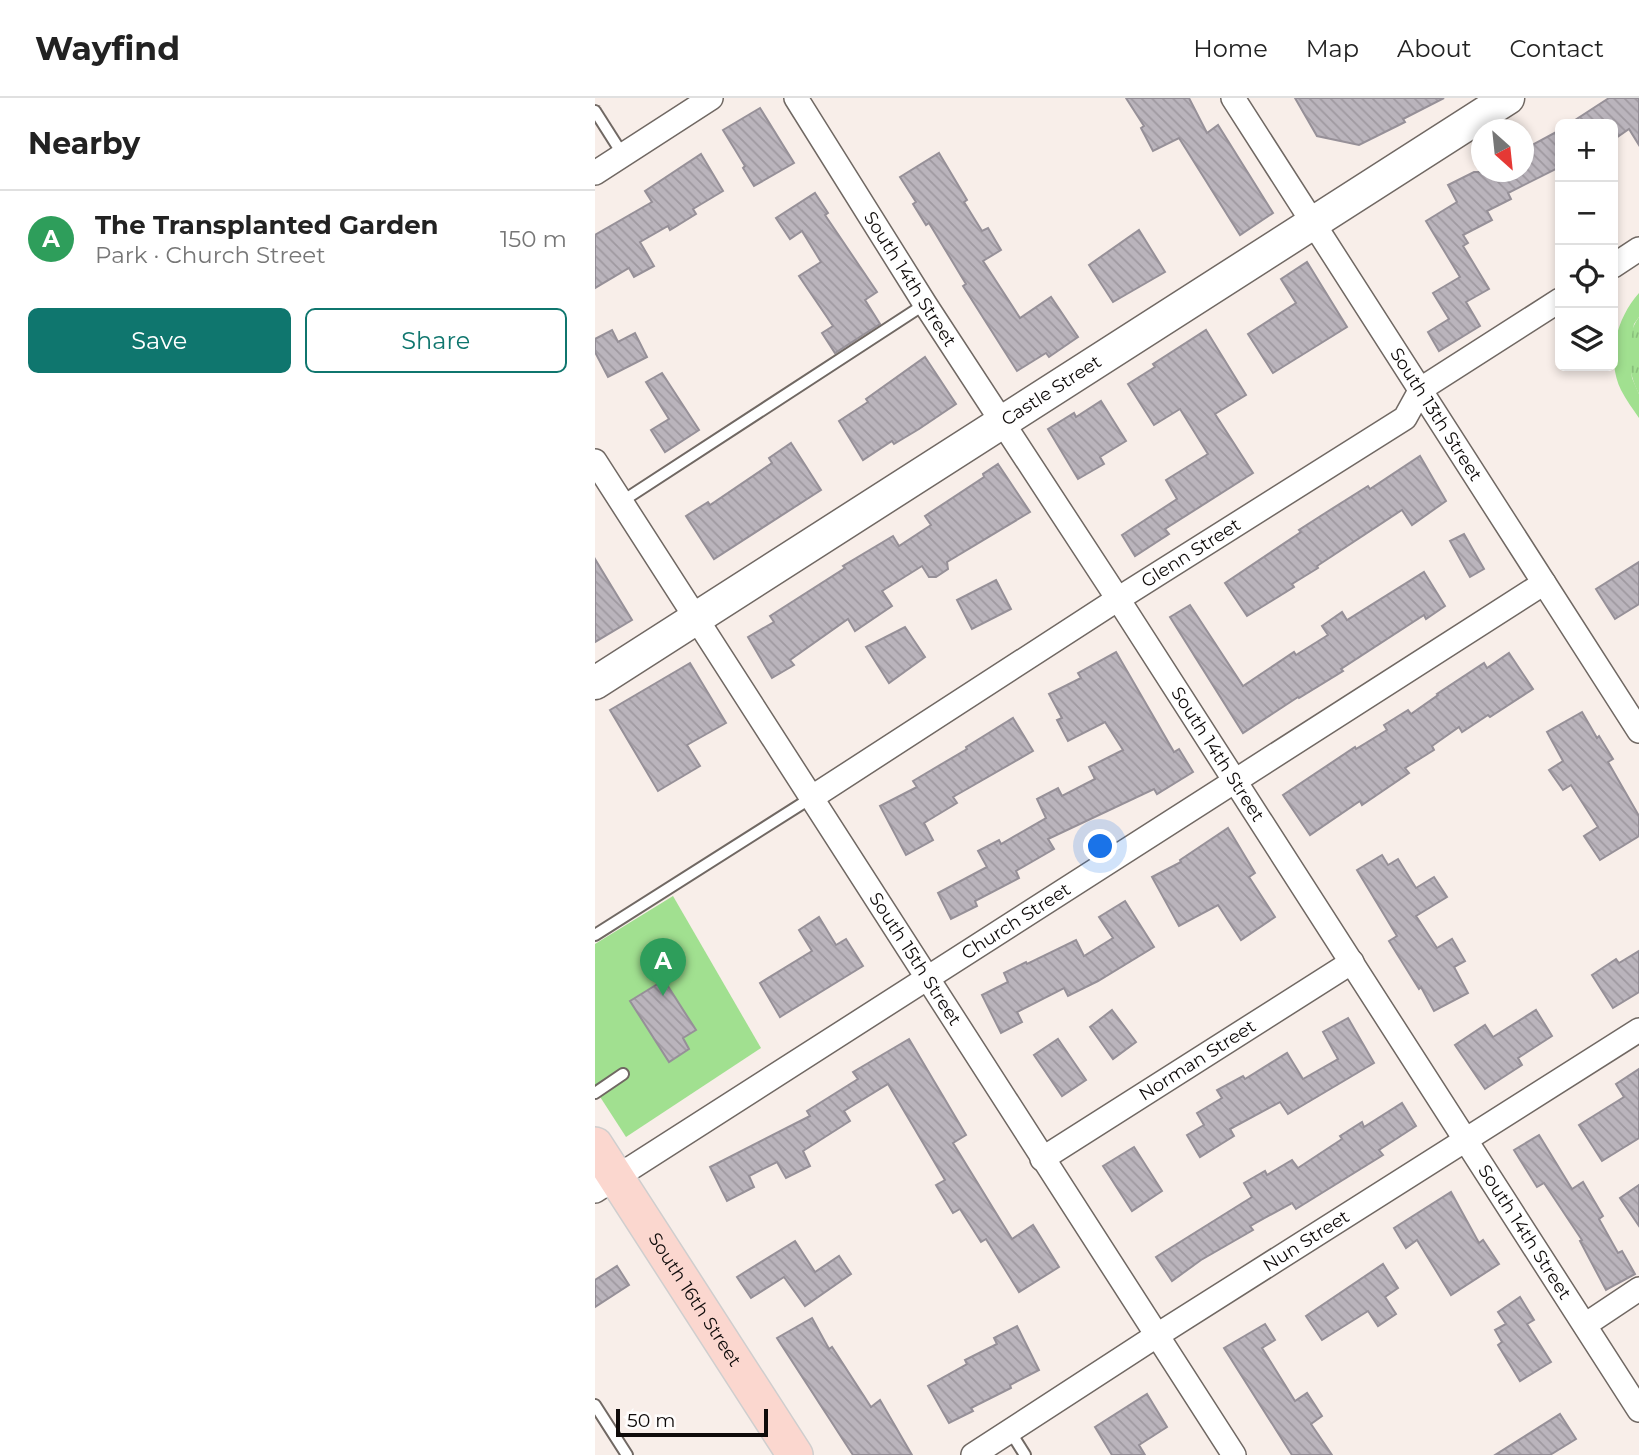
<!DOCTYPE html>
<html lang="en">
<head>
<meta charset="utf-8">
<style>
	body { margin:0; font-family:Montserrat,sans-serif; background:#f6f6f6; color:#222 }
	.controls { position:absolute; right:21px; top:21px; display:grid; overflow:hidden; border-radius:10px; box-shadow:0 4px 10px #0003 }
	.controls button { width:63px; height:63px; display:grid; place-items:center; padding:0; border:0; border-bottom:2px solid #e0e0e0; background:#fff; color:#222; font:35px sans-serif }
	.compass { position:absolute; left:876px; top:21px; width:63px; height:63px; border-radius:50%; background:#fff; box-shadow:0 4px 10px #0003; rotate:153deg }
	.scale { position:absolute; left:21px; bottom:18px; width:152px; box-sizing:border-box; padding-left:7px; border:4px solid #0f0b0a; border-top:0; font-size:19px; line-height:24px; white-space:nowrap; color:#0f0b0a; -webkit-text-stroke:5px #fffdfc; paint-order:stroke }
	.you { position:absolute; left:506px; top:749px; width:24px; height:24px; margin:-18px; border:5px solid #fff; border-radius:50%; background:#1a73e8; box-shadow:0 0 0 10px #1a73e833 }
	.badge { display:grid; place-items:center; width:46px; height:46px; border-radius:50%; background:#0f766e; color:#fff; font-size:23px; font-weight:700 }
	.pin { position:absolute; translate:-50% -58px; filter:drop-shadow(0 2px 4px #0008) }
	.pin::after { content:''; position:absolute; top:37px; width:24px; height:21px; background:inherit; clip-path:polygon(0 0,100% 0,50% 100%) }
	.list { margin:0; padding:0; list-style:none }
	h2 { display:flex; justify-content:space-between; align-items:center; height:91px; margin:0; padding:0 28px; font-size:30px }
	h2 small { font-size:23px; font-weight:400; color:#767676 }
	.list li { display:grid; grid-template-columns:46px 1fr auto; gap:21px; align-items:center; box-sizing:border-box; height:98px; padding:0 28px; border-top:2px solid #e0e0e0 }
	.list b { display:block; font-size:26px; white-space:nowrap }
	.list p { margin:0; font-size:23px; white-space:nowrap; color:#767676 }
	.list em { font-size:23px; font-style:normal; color:#767676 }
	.actions { display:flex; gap:14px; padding:21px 28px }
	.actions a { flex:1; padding:16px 0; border:2px solid #0f766e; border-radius:10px; text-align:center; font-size:24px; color:#0f766e }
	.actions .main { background:#0f766e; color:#fff }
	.icon { flex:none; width:38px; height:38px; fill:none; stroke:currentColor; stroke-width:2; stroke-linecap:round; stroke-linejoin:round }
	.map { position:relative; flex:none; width:1044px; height:1357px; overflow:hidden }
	header { display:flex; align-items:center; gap:42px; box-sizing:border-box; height:98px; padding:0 35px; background:#fff; border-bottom:2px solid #e0e0e0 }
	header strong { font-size:33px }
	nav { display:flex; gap:38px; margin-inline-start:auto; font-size:24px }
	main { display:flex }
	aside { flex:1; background:#fff }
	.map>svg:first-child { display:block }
	.grass { fill:url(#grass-tufts) }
	.garden { fill:#a1e090 }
	.building { fill:url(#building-back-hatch); stroke:#969098; stroke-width:2 }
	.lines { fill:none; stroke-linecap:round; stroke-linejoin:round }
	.lane-casing { stroke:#706863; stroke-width:14 }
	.street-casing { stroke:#706863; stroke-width:26 }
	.secondary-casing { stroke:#706863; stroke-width:35 }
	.primary-casing { stroke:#cfcece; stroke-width:38 }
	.lane { stroke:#fff; stroke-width:10 }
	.street { stroke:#fff; stroke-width:23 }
	.secondary { stroke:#fff; stroke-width:32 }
	.primary { stroke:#fbd7cf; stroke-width:35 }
	.labels { text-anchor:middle; stroke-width:5; stroke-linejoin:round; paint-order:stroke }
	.street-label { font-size:18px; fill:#0f0b0a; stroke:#fffdfc }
</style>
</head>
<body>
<header>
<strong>Wayfind</strong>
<nav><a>Home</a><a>Map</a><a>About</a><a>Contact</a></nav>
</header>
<main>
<aside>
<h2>Nearby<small></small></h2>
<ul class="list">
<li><span class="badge" style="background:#2e9e5b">A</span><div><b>The Transplanted Garden</b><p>Park · Church Street</p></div><em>150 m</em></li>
</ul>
<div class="actions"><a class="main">Save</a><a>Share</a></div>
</aside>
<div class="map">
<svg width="1044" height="1357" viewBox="0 0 1044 1357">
	<defs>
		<pattern id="grass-tufts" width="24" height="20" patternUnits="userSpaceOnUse" patternTransform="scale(1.75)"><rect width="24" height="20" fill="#a1e090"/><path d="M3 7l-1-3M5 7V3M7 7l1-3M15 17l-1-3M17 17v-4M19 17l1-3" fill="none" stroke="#89bf7b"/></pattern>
		<pattern id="building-back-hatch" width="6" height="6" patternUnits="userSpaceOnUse" patternTransform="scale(1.75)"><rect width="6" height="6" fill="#bab4bc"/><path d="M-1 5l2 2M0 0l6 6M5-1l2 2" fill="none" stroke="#9f99a0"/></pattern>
	</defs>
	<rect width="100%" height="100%" fill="#f8eee9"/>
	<!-- grass -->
	<path class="grass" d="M1044,219V296C1032,273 1028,241 1044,219Z"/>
	<!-- garden -->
	<g class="garden">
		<path d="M1044,195V219L1039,226L1034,253L1037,280L1044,296V320C1038,311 1031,302 1026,292C1011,260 1021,221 1044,195Z"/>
		<polygon points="78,798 166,950 31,1039 0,991 0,846"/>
	</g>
	<!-- building -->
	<g class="building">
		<polygon points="531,0 594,0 612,35 623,27 678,115 645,137 584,40 558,53 546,30 549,28"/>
		<polygon points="700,0 849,0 808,21 810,24 764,47 722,38"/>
		<polygon points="1014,0 1044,0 1044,47 1034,31 1018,42 1018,26 974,26"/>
		<polygon points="165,10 199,65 159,88 148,70 150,68 128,32"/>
		<polygon points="965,32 965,69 913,95 916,101 892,113 897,122 868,137 873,145 868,148 894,191 871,204 885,228 844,253 833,234 854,221 838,195 865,179 831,123 862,104 853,87 879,74 928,74 928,52"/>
		<polygon points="344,55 372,102 369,104 387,133 393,130 406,152 388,163 425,220 456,199 483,239 454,259 451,255 422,273 368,188 371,186 334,125 331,127 318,106 321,104 305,79"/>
		<polygon points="106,56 128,93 98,111 101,116 75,132 73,128 45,144 59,168 39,179 34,170 0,190 0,137 57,104 50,93"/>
		<polygon points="220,95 233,115 230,117 282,194 270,202 285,226 240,255 227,235 238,228 204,178 226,164 207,133 195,141 181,120"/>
		<polygon points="544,132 570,174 518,204 494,167"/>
		<polygon points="712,164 752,229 678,275 653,236 701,205 686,181"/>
		<polygon points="17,232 23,244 40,235 52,259 13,279 0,254 0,241"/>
		<polygon points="611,232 651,297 620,316 658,375 570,431 574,436 540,458 527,437 582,401 571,382 613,356 585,311 559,327 533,286 560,269 558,266"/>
		<polygon points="330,259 361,306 324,331 299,346 297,343 268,362 244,323 273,304 271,301"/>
		<polygon points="67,275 104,332 70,354 56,332 74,321 51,284"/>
		<polygon points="506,303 531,343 505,359 509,366 483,381 453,331 479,315 481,319"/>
		<polygon points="196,345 226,392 119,461 91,418 113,404 115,407 177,365 174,360"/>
		<polygon points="825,358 851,403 817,427 807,412 722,468 723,470 697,486 699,489 652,518 630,485 706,434 704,432 724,419 773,388 775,391"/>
		<polygon points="403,366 435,414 352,464 353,471 341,479 334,479 327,468 287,493 297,508 260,533 253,521 195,562 199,567 177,580 153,539 179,524 175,518 250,470 248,468 298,438 304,448 336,427 330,418 389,379 388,376"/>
		<polygon points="869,436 889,471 875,479 855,443"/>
		<polygon points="0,461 37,522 0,544"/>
		<polygon points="1044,464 1044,506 1020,521 1001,491"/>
		<polygon points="829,474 850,508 831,521 829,517 746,571 748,573 704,600 703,599 648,635 575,519 595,507 648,588 699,554 701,557 733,537 727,528 747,514 752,522"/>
		<polygon points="401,482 416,511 377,531 362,502"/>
		<polygon points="310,529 330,559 294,585 271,549"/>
		<polygon points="521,554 579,654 584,651 598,674 562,696 559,691 453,741 459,751 421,773 424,780 380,803 382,808 356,821 343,795 392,769 383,753 404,742 406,746 451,720 442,701 463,690 467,698 500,681 494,669 528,652 510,624 473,643 462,622 467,620 454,596 486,580 483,575"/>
		<polygon points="914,555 938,591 895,619 893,617 867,634 864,629 837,648 839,652 810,670 814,675 767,707 765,703 715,737 688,697 760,649 761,651 792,632 789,627 813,612 816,616 843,597 842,596 889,565 892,570"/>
		<polygon points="95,565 131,625 92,647 105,668 63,693 15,612"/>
		<polygon points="987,614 1002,640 1004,638 1018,661 1013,664 1044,718 1044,738 1005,762 989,738 1003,729 976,687 968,692 954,672 968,663 952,634"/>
		<polygon points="418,620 438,653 358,699 362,705 329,725 338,742 311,757 285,708 322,689 318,683 372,651 371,649"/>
		<polygon points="633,730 660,775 654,779 680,819 646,842 623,807 584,828 557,779 586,764 585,762"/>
		<polygon points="787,757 793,767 803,761 821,790 839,779 852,799 821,818 842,850 857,841 870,863 859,869 873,895 839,913 826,889 824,891 794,843 802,838 762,772"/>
		<polygon points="530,803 559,849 503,883 473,898 469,890 422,914 427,924 406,935 387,897 413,884 409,875 431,864 432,866 481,842 489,858 518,840 504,819"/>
		<polygon points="224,819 241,847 251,841 268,868 185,919 165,885 217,853 204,832"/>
		<polygon points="1044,853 1044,894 1018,910 997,877 1021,861 1024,865"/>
		<polygon points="69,882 101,932 88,940 94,951 74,964 35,903"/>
		<polygon points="517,912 541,944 518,961 495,929"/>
		<polygon points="941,912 957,938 923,960 927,967 890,991 860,947 890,927 898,939"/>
		<polygon points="753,920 779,965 693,1016 685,1004 635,1031 639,1038 605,1059 592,1037 609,1027 602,1015 627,1000 622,992 648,978 650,981 692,955 708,981 743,961 728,934"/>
		<polygon points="314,941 371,1037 358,1045 417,1141 438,1127 464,1169 424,1194 391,1141 386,1144 365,1111 358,1115 341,1087 350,1082 293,986 249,1013 255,1023 208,1053 215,1068 191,1080 182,1064 154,1078 159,1089 132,1103 115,1069 215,1018 212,1013 263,981 258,974"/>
		<polygon points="463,941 491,982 467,998 439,957"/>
		<polygon points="1044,971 1044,1040 1007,1063 984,1027 1029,999 1021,986"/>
		<polygon points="807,1005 821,1028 784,1052 788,1057 701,1111 697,1105 655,1128 658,1132 606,1162 577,1183 561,1159 657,1099 649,1085 670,1073 672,1077 697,1062 703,1070 747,1041 745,1038 767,1024 769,1029"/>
		<polygon points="944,1037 977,1091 988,1084 1008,1118 1004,1121 1023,1155 1027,1153 1040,1176 1011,1192 985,1143 987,1142 949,1085 942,1089 919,1052"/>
		<polygon points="539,1049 567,1093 537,1113 508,1068"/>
		<polygon points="1044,1087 1044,1128 1025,1100"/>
		<polygon points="856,1094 884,1145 888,1142 904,1166 856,1197 822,1142 811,1150 799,1130"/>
		<polygon points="200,1143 220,1174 244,1158 256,1176 210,1208 189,1179 156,1200 142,1179"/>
		<polygon points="788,1166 803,1190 790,1199 801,1216 783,1228 773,1213 727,1242 711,1218"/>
		<polygon points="22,1168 34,1187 0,1209 0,1182"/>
		<polygon points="925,1199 939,1222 932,1226 956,1264 925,1283 903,1247 907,1244 900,1232 911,1226 903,1214"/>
		<polygon points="217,1220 234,1251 237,1249 276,1309 285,1302 317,1357 258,1357 182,1240"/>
		<polygon points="670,1226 680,1242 667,1250 700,1303 712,1295 727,1318 716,1326 737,1357 697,1357 629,1250"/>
		<polygon points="422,1228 444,1272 415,1287 416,1290 376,1310 378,1313 354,1325 333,1288 372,1266 370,1262 402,1246 399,1240"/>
		<polygon points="552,1296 572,1329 544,1347 550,1357 517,1357 500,1329"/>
		<polygon points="965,1316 981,1341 955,1357 900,1357"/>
	</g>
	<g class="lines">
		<!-- lane casing -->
		<g class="lane-casing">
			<g id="lane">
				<polyline points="0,13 28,57"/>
				<polyline points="26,404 330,206"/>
				<polyline points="0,837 216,700"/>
				<polyline points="0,995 28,976"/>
				<polyline points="0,1307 32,1357"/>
				<polyline points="415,1333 430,1357"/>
			</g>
		</g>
		<!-- street casing -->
		<g class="street-casing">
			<g id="street">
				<path id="s1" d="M201,0L330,206L523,501L1044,1312"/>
				<path id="s2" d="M638,0L1044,633"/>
				<polyline points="0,75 116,0"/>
				<polyline points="1018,168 1044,151"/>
				<path id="s3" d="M0,363L639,1357"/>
				<path id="s4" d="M216,700L523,501L810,320L826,291L965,202"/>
				<path id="s5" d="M447,1061L757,864"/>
				<path id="s6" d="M0,1093L949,485"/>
				<polyline points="990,1227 1044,1191"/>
				<path id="s7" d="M378,1357L561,1238L1044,932"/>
			</g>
		</g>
		<!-- secondary casing -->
		<g class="secondary-casing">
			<g id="secondary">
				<path id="s8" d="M0,585L913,0"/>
			</g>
		</g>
		<!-- primary casing -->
		<g class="primary-casing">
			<g id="primary">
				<path id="s9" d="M0,1047L200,1357"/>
			</g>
		</g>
		<!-- lane -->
		<use href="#lane" class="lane"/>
		<!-- street -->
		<use href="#street" class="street"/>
		<!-- secondary -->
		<use href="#secondary" class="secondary"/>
		<!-- primary -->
		<use href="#primary" class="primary"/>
	</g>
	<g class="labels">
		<!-- street labels -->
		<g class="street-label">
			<text dy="6" stroke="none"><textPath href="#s1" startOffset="214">South 14th Street</textPath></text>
			<text dy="6" stroke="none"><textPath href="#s8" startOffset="542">Castle Street</textPath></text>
			<text dy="6" stroke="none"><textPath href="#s2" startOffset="376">South 13th Street</textPath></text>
			<text dy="6" stroke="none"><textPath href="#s4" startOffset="452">Glenn Street</textPath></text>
			<text dy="6" stroke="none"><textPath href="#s1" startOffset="780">South 14th Street</textPath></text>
			<text dy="6" stroke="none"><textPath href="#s6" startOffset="500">Church Street</textPath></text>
			<text dy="6" stroke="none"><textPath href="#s3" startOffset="592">South 15th Street</textPath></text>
			<text dy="6" stroke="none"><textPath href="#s5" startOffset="184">Norman Street</textPath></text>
			<text dy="6" stroke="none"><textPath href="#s1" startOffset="1348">South 14th Street</textPath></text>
			<text dy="6" stroke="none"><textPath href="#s7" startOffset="396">Nun Street</textPath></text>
			<text dy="6" stroke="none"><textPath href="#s9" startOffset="184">South 16th Street</textPath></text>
		</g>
	</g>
</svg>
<div class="controls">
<button>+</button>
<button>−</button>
<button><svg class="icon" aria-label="locate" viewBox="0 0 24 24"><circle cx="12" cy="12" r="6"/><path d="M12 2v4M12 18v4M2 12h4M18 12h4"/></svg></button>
<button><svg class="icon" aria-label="layers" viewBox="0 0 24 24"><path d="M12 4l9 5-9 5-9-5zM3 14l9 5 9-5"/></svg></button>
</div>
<svg class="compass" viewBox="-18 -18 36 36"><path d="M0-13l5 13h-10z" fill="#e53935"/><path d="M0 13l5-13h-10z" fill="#767676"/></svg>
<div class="scale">50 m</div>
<div class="you"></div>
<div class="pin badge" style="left:68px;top:898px;background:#2e9e5b">A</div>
</div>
</main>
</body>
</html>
